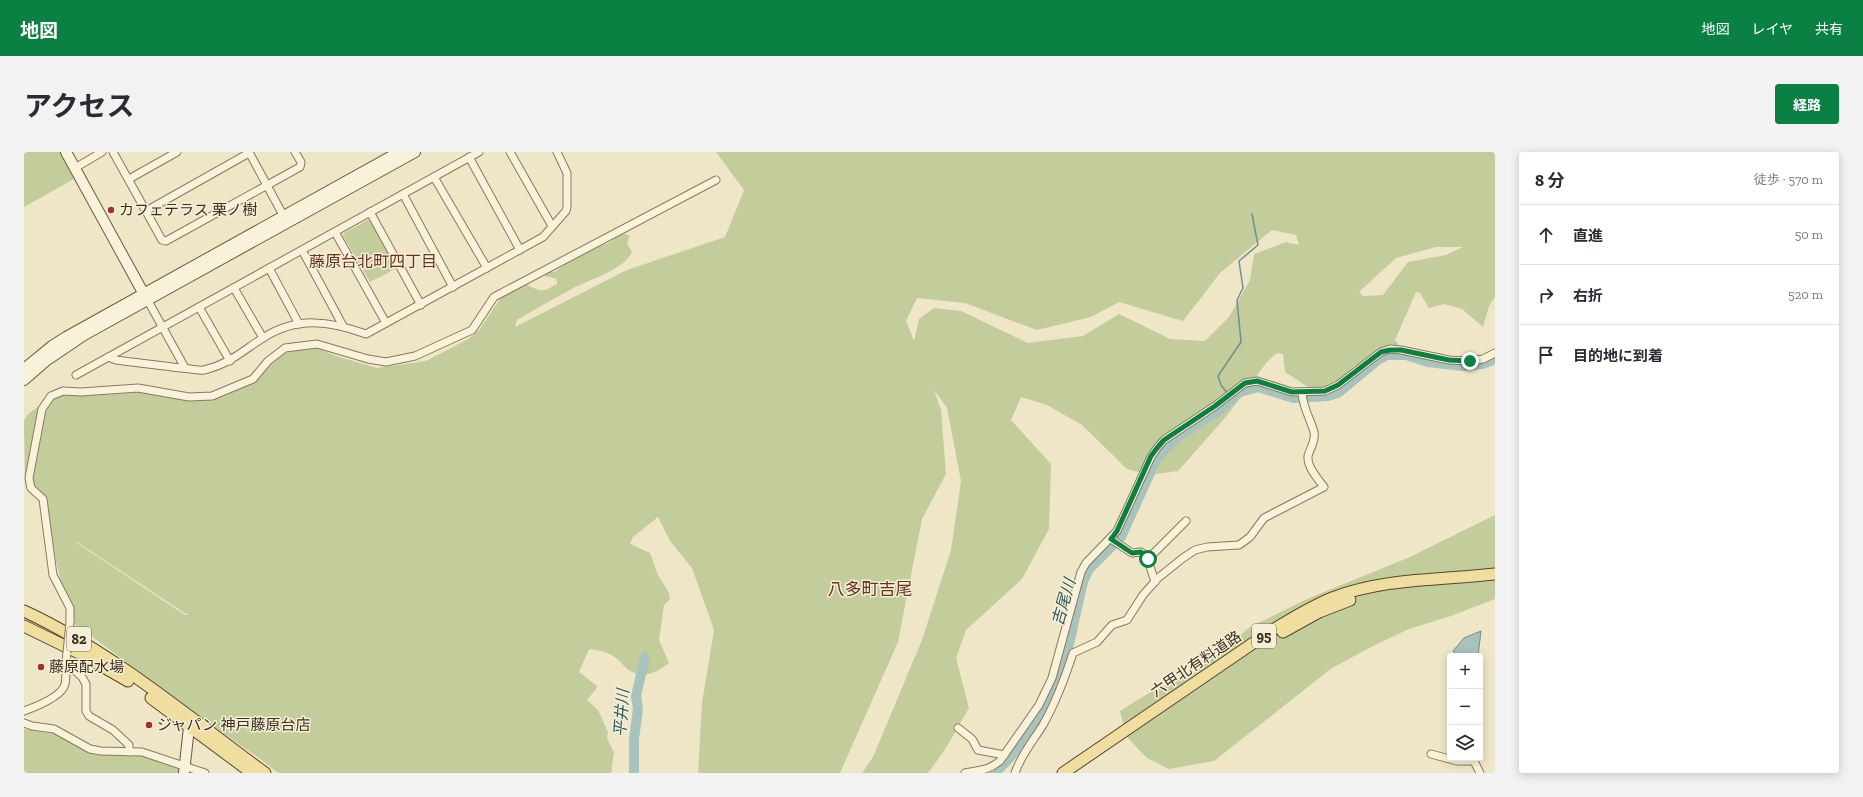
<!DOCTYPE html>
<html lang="ja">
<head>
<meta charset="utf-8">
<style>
	body { margin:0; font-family:"Zilla Slab","Noto Sans JP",serif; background:#f2f2f3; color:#2b2b33 }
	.controls { position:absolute; right:12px; bottom:12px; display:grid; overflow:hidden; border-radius:4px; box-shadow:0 2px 10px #0003 }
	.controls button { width:36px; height:36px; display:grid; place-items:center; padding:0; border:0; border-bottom:1px solid #e1e1e2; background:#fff; color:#2b2b33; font:20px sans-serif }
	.stop { position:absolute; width:12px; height:12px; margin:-9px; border:3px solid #0b8043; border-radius:50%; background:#fff }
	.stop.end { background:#0b8043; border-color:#fff; box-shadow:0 1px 4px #0008 }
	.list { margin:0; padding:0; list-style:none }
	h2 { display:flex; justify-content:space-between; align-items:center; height:52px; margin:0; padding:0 16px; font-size:17px }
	h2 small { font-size:13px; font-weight:400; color:#7c7c81 }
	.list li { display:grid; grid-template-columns:26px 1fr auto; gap:12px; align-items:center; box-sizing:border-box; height:60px; padding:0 16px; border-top:1px solid #e1e1e2 }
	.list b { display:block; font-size:15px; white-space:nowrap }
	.list em { font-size:13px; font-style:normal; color:#7c7c81 }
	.icon { flex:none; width:22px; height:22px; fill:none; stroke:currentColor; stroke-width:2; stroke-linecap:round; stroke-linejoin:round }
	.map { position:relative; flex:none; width:1471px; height:621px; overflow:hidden; border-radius:4px }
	header { display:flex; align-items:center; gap:24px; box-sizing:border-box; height:56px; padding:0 20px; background:#0b8043; color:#fff }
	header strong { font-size:19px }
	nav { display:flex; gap:22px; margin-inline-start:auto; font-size:14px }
	.intro { display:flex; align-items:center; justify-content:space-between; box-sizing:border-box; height:96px; padding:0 24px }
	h1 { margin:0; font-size:28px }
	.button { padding:10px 18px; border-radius:4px; background:#0b8043; color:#fff; font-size:14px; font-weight:700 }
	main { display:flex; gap:24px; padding:0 24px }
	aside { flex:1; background:#fff; border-radius:4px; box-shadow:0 2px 10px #0003 }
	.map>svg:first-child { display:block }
	.green { fill:#c3cd9b; fill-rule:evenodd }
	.water { fill:#a8c2bd; stroke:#6f918b }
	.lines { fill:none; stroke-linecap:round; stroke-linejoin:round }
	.stream { stroke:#6f918b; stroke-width:1.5 }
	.river { stroke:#a8c2bd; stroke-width:10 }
	.street-casing { stroke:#8a785c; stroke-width:9 }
	.secondary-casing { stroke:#6c593f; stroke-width:12 }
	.primary-casing { stroke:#584630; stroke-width:13 }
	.street { stroke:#f9f2db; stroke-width:7 }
	.secondary { stroke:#f9f2db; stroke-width:10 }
	.primary { stroke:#f0dea0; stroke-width:11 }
	.street-bridge-casing { stroke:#8a785c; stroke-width:9; stroke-linecap:butt }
	.street-bridge { stroke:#f9f2db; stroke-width:7 }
	.route { stroke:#0b8043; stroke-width:5 }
	.poi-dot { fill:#99342d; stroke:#f6efd7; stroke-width:1.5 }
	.labels { text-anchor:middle; stroke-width:3; stroke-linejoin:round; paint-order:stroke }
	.shield { fill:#f6efd7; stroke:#736957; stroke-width:1 }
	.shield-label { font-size:14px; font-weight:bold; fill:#3b2f20 }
	.poi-label { font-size:15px; fill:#3b2f20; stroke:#f6efd7; text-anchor:start }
	.street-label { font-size:15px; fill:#3b2f20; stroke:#f6efd7 }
	.neighbourhood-label { font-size:16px; fill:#673420; stroke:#f6efd7 }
	.water-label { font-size:16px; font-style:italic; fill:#2f5a5a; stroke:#f6efd7 }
	.quarter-label { font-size:17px; fill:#673420; stroke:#f6efd7 }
</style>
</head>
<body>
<header>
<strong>地図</strong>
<nav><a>地図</a><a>レイヤ</a><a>共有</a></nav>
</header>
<div class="intro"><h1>アクセス</h1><a class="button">経路</a></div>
<main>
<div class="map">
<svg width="1471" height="621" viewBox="0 0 1471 621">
	<rect width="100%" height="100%" fill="#eee6c7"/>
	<!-- green -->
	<g class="green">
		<polygon points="0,0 36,0 50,27 0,55"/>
		<path d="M692,0H1471V145L1465,154L1459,175L1438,157L1420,152L1405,156L1396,141L1392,140L1371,188L1377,196L1367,195L1329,215L1319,228L1302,237H1287L1261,220L1259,202L1253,201L1243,210L1201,266L1154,319L1125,323L1103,317L1058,273L1023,253L997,245L987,268L1027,312L1025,377L998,427L942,478L932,506L945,556L920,599L904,621H838L849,605L898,488L927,398L937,329L923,256L910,238L917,258L922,322L898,367L874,490L816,621H674L678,551L690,478L668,416L646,389L634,365L609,385L606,392L626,401L634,423L645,441L646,447L640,453L635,488L645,511C632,521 618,528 603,517C599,513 596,509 592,506C584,500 575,498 565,497L555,520L573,534L572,537L563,548L574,558L584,580L583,586L590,601L587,621H254L235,606L130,534L93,503L50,472L49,457L37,430L32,409L23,348L11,334L9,326L20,258L28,246L41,241L63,244L116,240L142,245L188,248L230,230L243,212L254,203L279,196L291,195L312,204L353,216L402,209L444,187L455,178L479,143L500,131C516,139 516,142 533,132V127L521,124L522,120H530L564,97L583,92L598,81L606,84L603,91L608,100C598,120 562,128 544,139C527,148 510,158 493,168L491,175L603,118L701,85L720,38ZM1248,78L1272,83L1275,93L1262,90L1230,102L1226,128L1205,165L1181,189L1146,187L1095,162L1059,184L1004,191L937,159L910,156L895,167L890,189L882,169L893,146L941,151L1013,178L1067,165L1095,150L1159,169L1196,121ZM1412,95H1439L1422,103L1384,110L1359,143L1339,144L1335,140L1372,106ZM53,390L162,462H166L161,463L53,391Z"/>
		<polygon points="346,67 373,116 346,130 319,84 320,81"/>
		<polygon points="15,254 15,262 5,330 1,330 0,268 4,262"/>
		<polygon points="1471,363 1471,447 1427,464 1385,477 1349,494 1308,516 1190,609 1145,617 1123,606 1102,584 1096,559 1125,541 1169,522 1226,475 1283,447 1386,405"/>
		<polygon points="0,577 30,582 67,599 114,601 161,615 160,621 0,621"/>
	</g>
	<!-- water -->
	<polygon class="water" points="1457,479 1454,504 1433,504 1429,499 1440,486"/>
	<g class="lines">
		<!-- stream -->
		<polyline class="stream" points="1204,242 1197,233 1194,224 1217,190 1213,148 1219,136 1215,109 1234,93 1228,62"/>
		<!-- river -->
		<g class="river">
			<polyline points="610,621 610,587 614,557 612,544 621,505"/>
			<path d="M971,621C995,597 1019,568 1031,537C1045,503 1050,465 1059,430L1065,417L1097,385L1131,310L1141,297L1156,283L1193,260L1216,240L1234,235L1270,246L1304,244L1314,241L1354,208L1363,203H1382L1404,210L1438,214L1459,212L1471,207"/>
		</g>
		<!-- street casing -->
		<g class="street-casing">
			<g id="street">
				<polyline points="89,0 138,88 142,89 276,15 277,10 271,0"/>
				<polyline points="225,0 259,63"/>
				<polyline points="486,0 528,74"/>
				<polyline points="445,5 496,98"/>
				<polyline points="51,16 78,0"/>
				<polyline points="410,25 463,116"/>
				<polyline points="105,27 153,0"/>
				<polyline points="379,42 429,135"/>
				<polyline points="122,59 225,1"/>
				<polyline points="346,60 397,153"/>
				<polyline points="311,80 362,171"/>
				<polyline points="278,98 319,174"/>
				<polyline points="245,116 275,172"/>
				<polyline points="210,136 239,186"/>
				<polyline points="123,147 161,216"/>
				<polyline points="175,155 206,209"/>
				<path d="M84,205L92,208C113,211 135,213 156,216C163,216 173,219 180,218C206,212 218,199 239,186C273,164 306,169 342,182L519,85L542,59L543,55V21L533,0"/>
				<polyline points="52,223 455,0"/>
				<polyline points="1087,387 1108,401 1117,400 1123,405 1131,430"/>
				<polyline points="1124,407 1162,369"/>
				<polyline points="46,470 46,456 29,423 19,347 7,336 5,326 18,257 27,244 39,239 57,240 114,236 165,245 188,244 229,227 244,209 261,196 293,192 344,207 362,210 391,204 448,178 470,145 692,28"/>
				<polyline points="41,510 58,525 62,532 62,559 65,564 89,578 105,593 105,600"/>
				<path d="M0,559C11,555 38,545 41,532C43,522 41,511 43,501"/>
				<polyline points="0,571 8,574 30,577 66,597 77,599 118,600 181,621"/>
				<polyline points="934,576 948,587 954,598 980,603"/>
				<polyline points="1407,602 1433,609 1450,609 1456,621"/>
				<path d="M941,621C956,618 963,619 976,609L1015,553L1028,526L1057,420L1062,411L1093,379L1127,305L1133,296L1140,288L1191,254L1221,231L1233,229L1268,240L1301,239L1314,233L1357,200L1366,197L1377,198L1425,208L1446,209L1459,207L1471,201"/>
				<path d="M991,621C997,603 1009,589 1019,573C1032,550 1041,526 1049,501L1073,490L1088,473L1103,468L1119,443L1134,426L1159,406L1171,398L1183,395L1215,393L1226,385L1240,366L1300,335C1294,327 1283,315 1284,304C1286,296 1292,289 1290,280C1286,266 1279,256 1278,241"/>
			</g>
		</g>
		<!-- secondary casing -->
		<g class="secondary-casing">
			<g id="secondary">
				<polyline points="42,0 122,146"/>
				<polyline points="0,217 28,194 42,185 375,0"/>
				<polyline points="0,228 23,208 60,183 391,0"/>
				<polyline points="160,621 165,575 169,570"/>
			</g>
		</g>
		<!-- primary casing -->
		<g class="primary-casing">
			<g id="primary">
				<path d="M0,459C88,500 163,564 241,621"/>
				<polyline points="0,474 57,502 104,529"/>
				<polyline points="1259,480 1295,460 1326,448"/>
				<polyline points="127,546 228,621"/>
				<path d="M1039,621L1241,483C1263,469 1284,456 1308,446C1359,426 1417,428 1471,422"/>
			</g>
		</g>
		<!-- street -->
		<use href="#street" class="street"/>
		<!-- secondary -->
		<use href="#secondary" class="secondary"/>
		<!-- primary -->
		<use href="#primary" class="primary"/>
		<!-- street-bridge casing -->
		<g class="street-bridge-casing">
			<polyline id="street-bridge" points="43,501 46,470"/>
		</g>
		<!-- street-bridge -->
		<use href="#street-bridge" class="street-bridge"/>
	</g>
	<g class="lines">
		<!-- route -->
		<polyline class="route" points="1124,407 1117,400 1108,401 1087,387 1093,379 1127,304 1133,296 1140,288 1191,254 1221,231 1233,229 1268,240 1301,239 1314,233 1357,200 1366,198 1377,198 1425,208 1446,209"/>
	</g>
	<!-- markers -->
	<g class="poi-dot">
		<circle cx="87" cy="58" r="4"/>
		<circle cx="17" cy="515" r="4"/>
		<circle cx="125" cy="573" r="4"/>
	</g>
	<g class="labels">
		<!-- shield labels -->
		<g class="shield">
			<rect x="1228" y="472" width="24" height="24" rx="3"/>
			<rect x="43" y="475" width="24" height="24" rx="3"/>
		</g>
		<g class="shield-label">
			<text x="1240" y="489">95</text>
			<text x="55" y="492">82</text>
		</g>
		<!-- poi labels -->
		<g class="poi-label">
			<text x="95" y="63">カフェテラス 栗ノ樹</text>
			<text x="25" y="520">藤原配水場</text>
			<text x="133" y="578">ジャパン 神戸藤原台店</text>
		</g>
		<!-- street labels -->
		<g class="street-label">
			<text transform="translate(1172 512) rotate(-34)" y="5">六甲北有料道路</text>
		</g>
		<!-- neighbourhood labels -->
		<g class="neighbourhood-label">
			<text x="349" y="115">藤原台北町四丁目</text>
		</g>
		<!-- water labels -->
		<g class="water-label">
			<text transform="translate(1039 450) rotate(-74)" y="6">吉尾川</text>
			<text transform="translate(597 561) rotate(-86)" y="6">平井川</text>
		</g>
		<!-- quarter labels -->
		<g class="quarter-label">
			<text x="846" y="443">八多町吉尾</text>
		</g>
	</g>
</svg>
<div class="controls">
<button>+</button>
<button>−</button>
<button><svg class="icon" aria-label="layers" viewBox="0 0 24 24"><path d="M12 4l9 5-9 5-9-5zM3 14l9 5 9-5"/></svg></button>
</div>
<div class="stop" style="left:1124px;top:407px"></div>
<div class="stop end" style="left:1446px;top:209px"></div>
</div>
<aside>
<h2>8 分<small>徒歩 · 570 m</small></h2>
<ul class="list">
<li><svg class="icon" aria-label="ahead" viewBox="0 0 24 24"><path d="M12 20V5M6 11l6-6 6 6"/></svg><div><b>直進</b></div><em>50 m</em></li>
<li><svg class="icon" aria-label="right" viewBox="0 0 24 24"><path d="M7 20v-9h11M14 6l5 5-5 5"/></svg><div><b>右折</b></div><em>520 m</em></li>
<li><svg class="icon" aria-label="arrive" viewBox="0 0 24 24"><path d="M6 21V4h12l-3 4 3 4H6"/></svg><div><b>目的地に到着</b></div></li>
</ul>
</aside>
</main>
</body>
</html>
